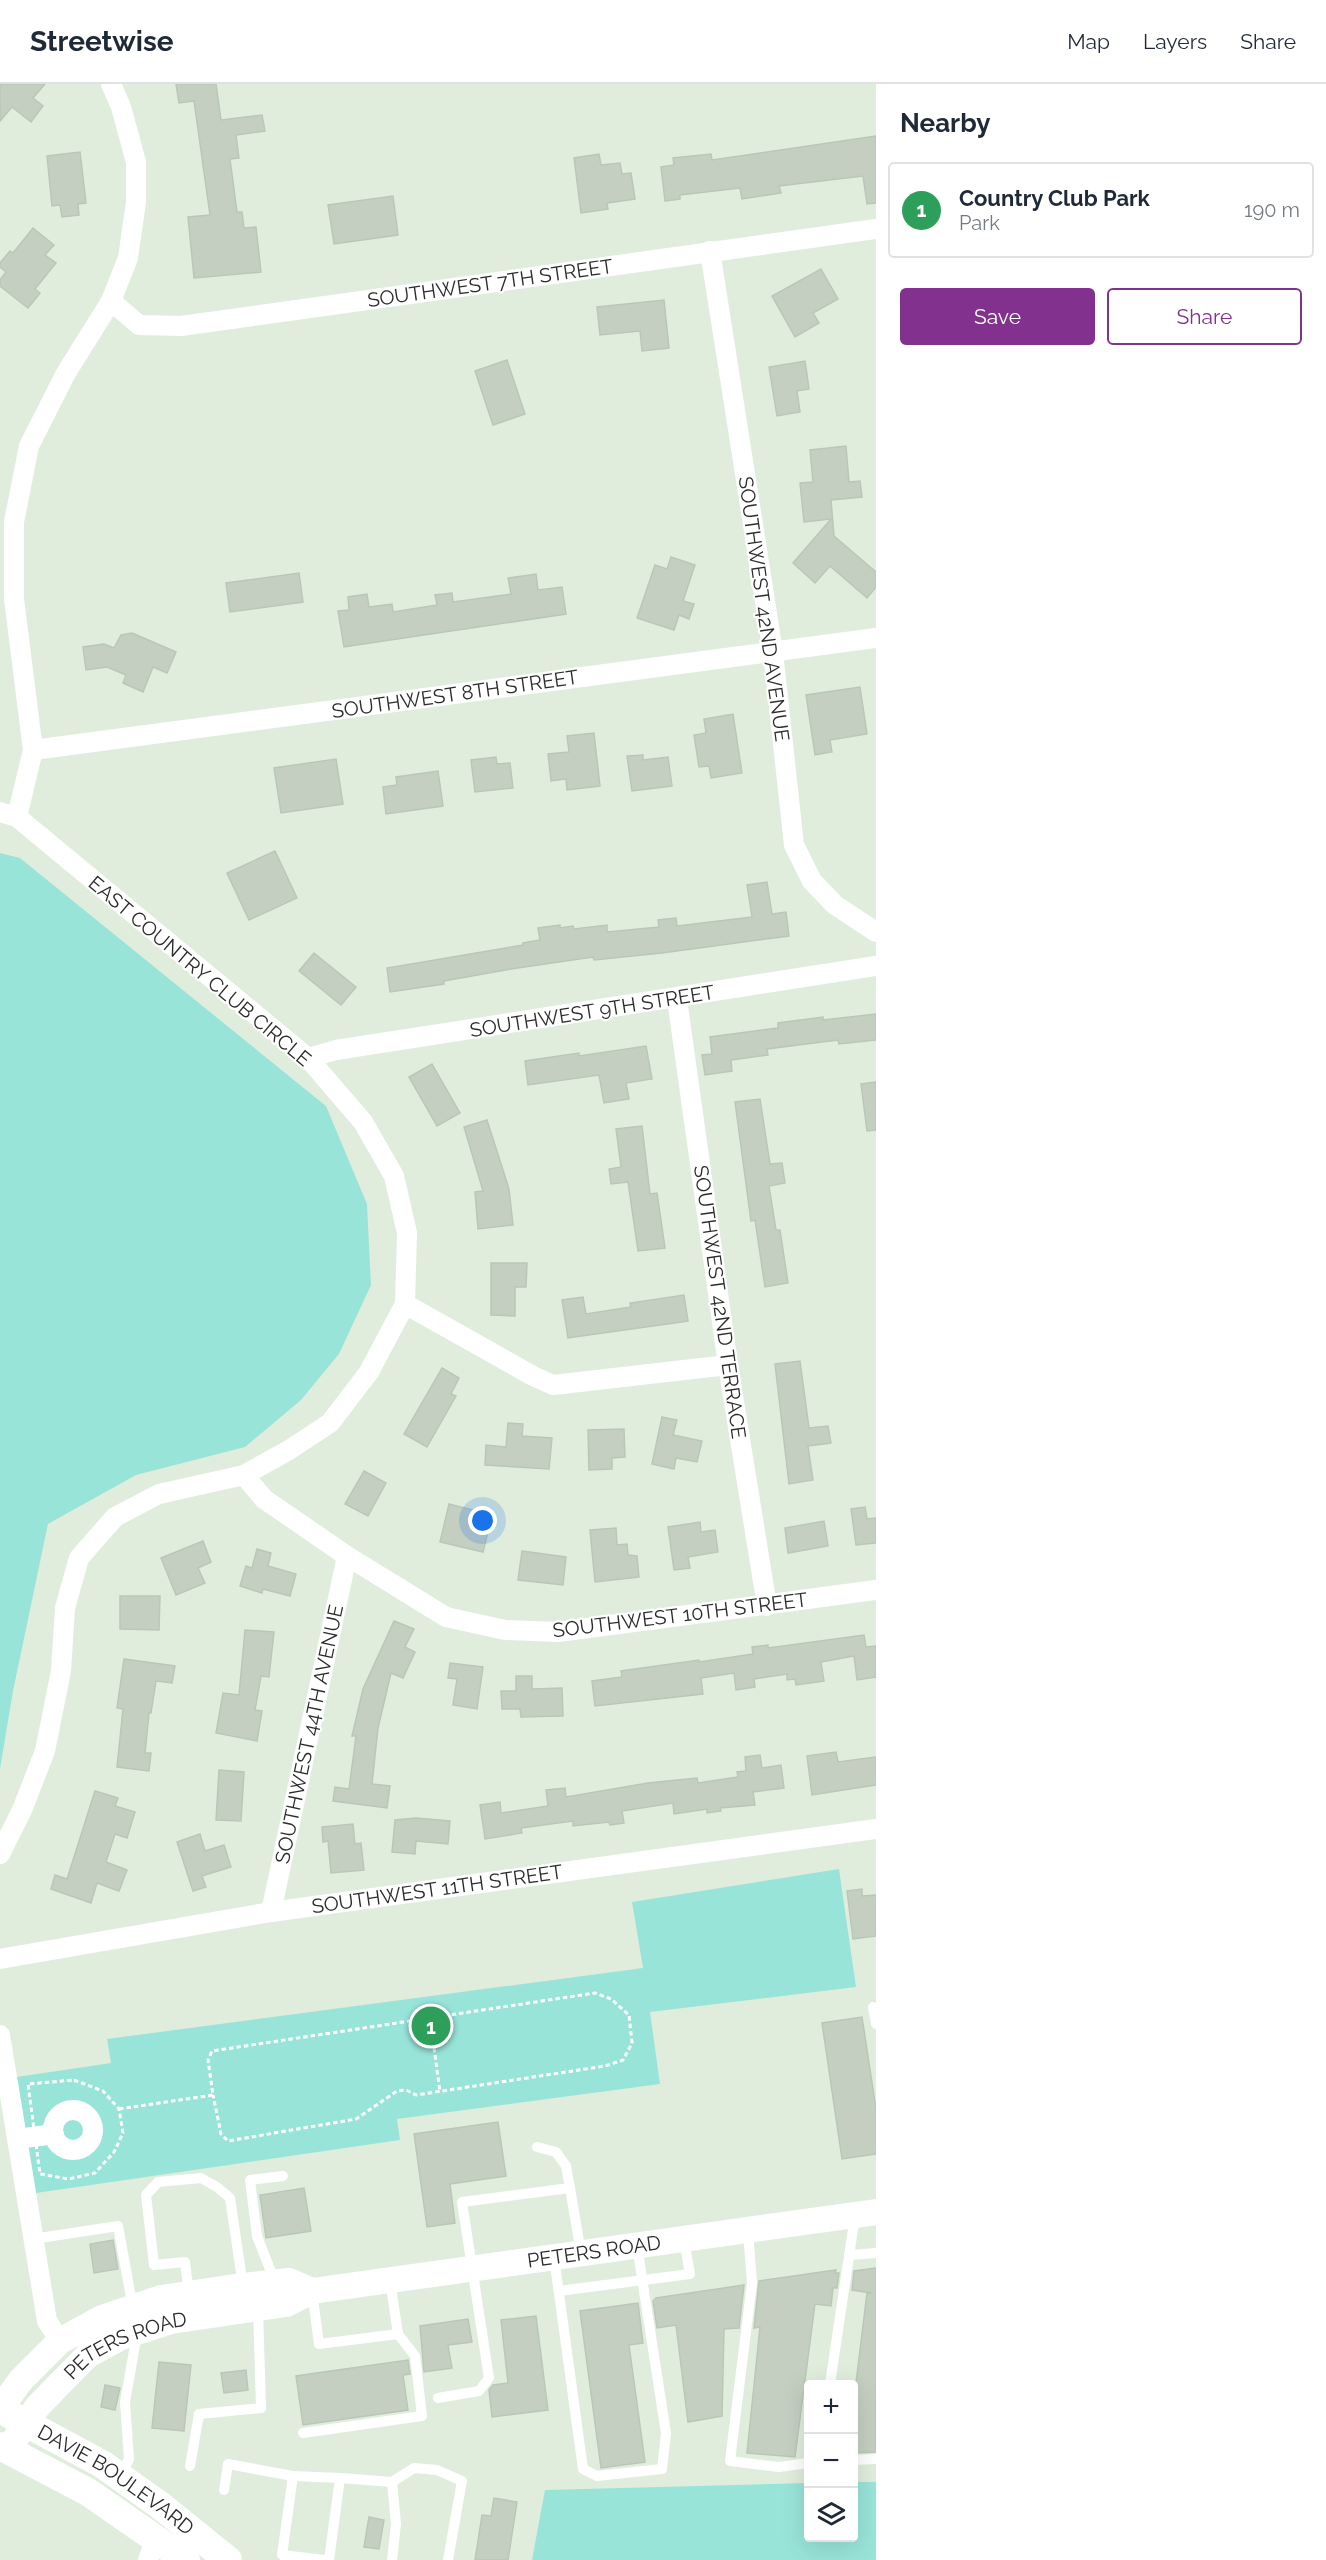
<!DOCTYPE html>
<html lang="en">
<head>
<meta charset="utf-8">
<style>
	body { margin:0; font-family:Raleway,sans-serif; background:#f2f2f3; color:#1f2937 }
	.controls { position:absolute; right:18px; bottom:18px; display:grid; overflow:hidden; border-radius:6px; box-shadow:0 6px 24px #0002 }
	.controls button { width:54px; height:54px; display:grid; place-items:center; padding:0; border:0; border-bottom:2px solid #e0e1e3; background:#fff; color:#1f2937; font:30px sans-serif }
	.you { position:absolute; left:483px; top:1437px; width:21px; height:21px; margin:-15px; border:4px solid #fff; border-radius:50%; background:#1a73e8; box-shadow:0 0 0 9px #1a73e833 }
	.badge { display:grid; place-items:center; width:39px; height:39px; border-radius:50%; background:#82318e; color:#fff; font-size:20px; font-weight:700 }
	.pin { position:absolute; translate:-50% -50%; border:3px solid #fff; box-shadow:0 2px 6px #0006 }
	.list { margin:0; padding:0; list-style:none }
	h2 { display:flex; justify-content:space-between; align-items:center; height:78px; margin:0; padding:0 24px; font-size:26px }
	h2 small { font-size:20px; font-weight:400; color:#747a83 }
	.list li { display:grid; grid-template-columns:39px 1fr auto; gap:18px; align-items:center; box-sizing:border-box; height:96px; margin:0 12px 12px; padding:0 12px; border:2px solid #e0e1e3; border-radius:6px }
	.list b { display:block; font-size:22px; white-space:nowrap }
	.list p { margin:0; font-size:20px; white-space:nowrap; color:#747a83 }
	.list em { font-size:20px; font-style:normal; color:#747a83 }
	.actions { display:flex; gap:12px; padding:18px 24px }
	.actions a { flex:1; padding:14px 0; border:2px solid #82318e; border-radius:6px; text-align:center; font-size:21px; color:#82318e }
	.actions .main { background:#82318e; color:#fff }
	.icon { flex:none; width:33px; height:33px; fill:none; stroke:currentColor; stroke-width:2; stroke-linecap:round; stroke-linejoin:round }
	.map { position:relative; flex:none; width:876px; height:2476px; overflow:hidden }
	header { display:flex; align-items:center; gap:36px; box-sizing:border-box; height:84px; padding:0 30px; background:#fff; border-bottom:2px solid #e0e1e3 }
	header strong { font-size:28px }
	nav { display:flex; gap:33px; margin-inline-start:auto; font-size:21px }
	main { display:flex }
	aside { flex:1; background:#fff }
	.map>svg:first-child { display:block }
	.green { fill:#99e4d9 }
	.building { fill:#c4cfc2; stroke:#b9c8b6; stroke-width:1.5 }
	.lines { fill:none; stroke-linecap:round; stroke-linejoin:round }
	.path { stroke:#fff; stroke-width:3; stroke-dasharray:4.5 3; stroke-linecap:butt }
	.service { stroke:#fff; stroke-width:10 }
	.minor { stroke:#fff; stroke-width:20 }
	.tertiary { stroke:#fff; stroke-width:26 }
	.secondary { stroke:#fff; stroke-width:28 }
	.labels { text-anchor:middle; stroke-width:4.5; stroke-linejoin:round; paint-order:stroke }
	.street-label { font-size:20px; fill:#2b2b2b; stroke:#fff }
</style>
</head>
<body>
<header>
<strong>Streetwise</strong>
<nav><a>Map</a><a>Layers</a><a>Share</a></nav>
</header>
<main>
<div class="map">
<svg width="876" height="2476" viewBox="0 0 876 2476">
	<rect width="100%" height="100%" fill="#e0eddd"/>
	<!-- green -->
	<g class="green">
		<polygon points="0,769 20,774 326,1022 367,1120 371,1201 339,1270 301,1316 245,1363 136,1391 48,1440 13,1607 0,1685"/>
		<polygon points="839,1785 856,1903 650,1928 660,2000 397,2035 400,2056 36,2109 17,1993 111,1979 107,1955 643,1884 632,1818"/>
		<polygon points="854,2398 876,2398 876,2476 532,2476 545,2406 808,2399 808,2454 854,2454"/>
	</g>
	<!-- building -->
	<g class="building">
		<polygon points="0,0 45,0 33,14 43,22 31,38 12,23 0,37"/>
		<polygon points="176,0 216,0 221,36 262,31 265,47 236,51 239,74 230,75 237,128 242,128 244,144 256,143 261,188 194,194 188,133 210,131 194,17 179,19"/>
		<polygon points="876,52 876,119 867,120 863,92 779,102 781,109 742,115 740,104 680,111 680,115 665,117 661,83 674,81 673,74 711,70 712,76"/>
		<polygon points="80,68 86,119 78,120 79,131 62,133 60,121 52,122 47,72"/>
		<polygon points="599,70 601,81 620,79 622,90 631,89 635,115 607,119 608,125 581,129 574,74"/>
		<polygon points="393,112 398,151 334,160 328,121"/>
		<polygon points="33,144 54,161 45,171 56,179 35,205 40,209 28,224 0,202 0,196 6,188 0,183 0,179 10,167 13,169"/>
		<polygon points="821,185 838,215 813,229 819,239 795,253 772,212"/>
		<polygon points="664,216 669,264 642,267 640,247 600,251 597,223"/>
		<polygon points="507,276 525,330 493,341 475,287"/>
		<polygon points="805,277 809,305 797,307 800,328 777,332 769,283"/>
		<polygon points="846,362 849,398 860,397 862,413 831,416 834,452 876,488 876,503 867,514 830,482 815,499 793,479 831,435 804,438 800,399 813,398 810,366"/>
		<polygon points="671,473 695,481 683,517 694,520 689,535 679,531 674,546 637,534 655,481 667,485"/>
		<polygon points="299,489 303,518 230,528 226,499"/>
		<polygon points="536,490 538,506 562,503 566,530 344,563 338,527 349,526 348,513 367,510 369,523 392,520 393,528 437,521 435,511 452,509 453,518 511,510 508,494"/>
		<polygon points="132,549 176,568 167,589 153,583 143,608 123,599 126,591 107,583 86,586 83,563 104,560 114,564 121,551"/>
		<polygon points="860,603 867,650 830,656 832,668 815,671 806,611"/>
		<polygon points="733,630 742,689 711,694 709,682 699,683 694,651 706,649 704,635"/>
		<polygon points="594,649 600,702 567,706 566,695 551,697 548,670 569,668 567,652"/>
		<polygon points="643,671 643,676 668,673 672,702 632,707 627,672"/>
		<polygon points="496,673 497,680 510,679 513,704 475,708 471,676"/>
		<polygon points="336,675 343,720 281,729 274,684"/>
		<polygon points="438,687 443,722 386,730 383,703 397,701 396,693"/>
		<polygon points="275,767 297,814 249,836 227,789"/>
		<polygon points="767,798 772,830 786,828 789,852 662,869 594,876 593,873 511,885 444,897 444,900 390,908 387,884 523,861 523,859 540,856 538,844 560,841 560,844 573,842 574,845 607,841 607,848 659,843 658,836 676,834 677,842 752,833 747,801"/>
		<polygon points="314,869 356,903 341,921 299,887"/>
		<polygon points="876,930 876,956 839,960 838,956 767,965 768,971 731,976 732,987 705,991 702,971 712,970 710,953 778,944 778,939 823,933 823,936"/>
		<polygon points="646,962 652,995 626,999 629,1015 604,1019 599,991 528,1001 525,977 579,969 579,972"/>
		<polygon points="432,980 460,1029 437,1042 409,993"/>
		<polygon points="876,998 876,1046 867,1047 861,1000"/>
		<polygon points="760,1015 770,1080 782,1079 785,1099 769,1102 776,1146 780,1146 788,1199 765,1203 755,1136 751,1137 735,1018"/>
		<polygon points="487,1036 509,1105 513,1141 478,1145 475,1108 483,1107 464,1043"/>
		<polygon points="642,1042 650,1110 657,1109 665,1164 638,1167 628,1098 611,1100 609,1085 621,1083 616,1045"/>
		<polygon points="491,1179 527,1179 526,1203 515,1203 515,1232 491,1231"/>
		<polygon points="684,1211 688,1237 568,1254 562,1216 583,1213 586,1230 631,1223 630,1219"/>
		<polygon points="800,1277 809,1344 828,1342 831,1359 808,1362 813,1396 789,1400 775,1280"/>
		<polygon points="442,1284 459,1294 451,1310 456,1312 427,1363 404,1350"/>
		<polygon points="662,1333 677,1336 673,1351 702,1357 697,1378 676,1374 674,1385 652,1380"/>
		<polygon points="508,1339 523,1340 522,1352 552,1354 549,1385 485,1381 486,1361 506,1363"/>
		<polygon points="624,1345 625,1373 612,1374 612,1385 589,1386 588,1346"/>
		<polygon points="364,1387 386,1399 368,1432 345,1420"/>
		<polygon points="449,1420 477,1427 474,1440 489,1444 483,1468 440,1458"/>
		<polygon points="865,1423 867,1435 876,1434 876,1459 856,1461 851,1425"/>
		<polygon points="824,1437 828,1462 788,1469 785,1444"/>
		<polygon points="700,1438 701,1448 715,1446 718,1468 688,1473 690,1484 674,1486 668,1443"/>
		<polygon points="616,1444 617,1461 627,1460 628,1471 637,1472 639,1493 595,1498 590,1446"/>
		<polygon points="203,1457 211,1478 198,1484 205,1499 176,1511 161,1474"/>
		<polygon points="257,1465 271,1469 268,1482 296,1490 290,1512 263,1505 262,1509 240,1502 246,1482 252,1484"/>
		<polygon points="522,1467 566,1473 563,1501 518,1496"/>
		<polygon points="120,1512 160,1512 159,1546 120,1545"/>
		<polygon points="394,1537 414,1545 405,1563 415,1568 403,1594 391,1589 378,1644 372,1700 390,1702 387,1724 333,1717 335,1703 349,1705 356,1652 352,1652 363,1605"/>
		<polygon points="245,1546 274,1548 269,1593 261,1592 255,1626 262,1627 257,1657 216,1649 223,1609 239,1611"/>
		<polygon points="864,1551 866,1563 876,1562 876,1593 857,1596 854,1572 821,1578 824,1597 796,1601 795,1595 787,1596 787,1590 754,1595 755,1603 736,1606 734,1589 701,1594 703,1610 595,1622 592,1597 622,1593 621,1587 699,1576 699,1578 753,1570 752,1563 768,1561 768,1564"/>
		<polygon points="124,1575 175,1582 172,1599 156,1597 151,1629 149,1629 145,1669 151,1669 149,1687 117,1683 123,1625 117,1624"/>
		<polygon points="450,1579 483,1583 477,1625 453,1621 457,1595 448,1594"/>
		<polygon points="516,1592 532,1592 532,1605 562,1604 563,1632 521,1633 520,1625 502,1625 501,1607 516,1607"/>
		<polygon points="836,1668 838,1678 876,1673 876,1701 812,1711 807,1672"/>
		<polygon points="760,1671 762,1684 781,1681 784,1704 753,1708 755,1721 720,1724 721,1727 707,1729 707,1725 674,1730 673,1719 622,1727 624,1739 610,1741 609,1738 573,1742 573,1737 521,1744 522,1749 485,1755 480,1721 500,1718 501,1729 548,1722 546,1706 565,1704 566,1713 648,1699 697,1694 698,1699 738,1693 737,1688 746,1687 745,1673"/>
		<polygon points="219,1686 244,1688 241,1737 216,1736"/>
		<polygon points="95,1707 118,1714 115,1722 135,1728 127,1754 115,1750 106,1778 127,1786 119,1807 97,1799 91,1819 51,1805 55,1791 67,1795"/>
		<polygon points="416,1734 450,1737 448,1760 416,1757 415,1770 392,1768 395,1736"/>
		<polygon points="353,1740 355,1760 361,1759 364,1786 331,1789 328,1757 323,1758 322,1743"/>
		<polygon points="200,1750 205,1767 224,1761 231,1783 202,1792 206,1803 193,1807 177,1758"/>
		<polygon points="862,1805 862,1812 876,1811 876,1852 853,1855 847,1807"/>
		<polygon points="862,1933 876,2025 876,2070 842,2075 822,1939"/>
		<polygon points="498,2038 506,2092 450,2100 455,2139 427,2143 414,2050"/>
		<polygon points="304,2104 311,2147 266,2154 260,2111"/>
		<polygon points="113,2156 118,2185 94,2189 90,2160"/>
		<polygon points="876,2184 876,2368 854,2369 854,2315 867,2209 872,2209 852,2206 854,2187"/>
		<polygon points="836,2186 835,2189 839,2189 837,2204 833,2204 831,2222 815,2220 795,2373 747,2369 760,2243 754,2244 759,2197"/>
		<polygon points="744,2201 739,2244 724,2245 722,2332 688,2338 676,2241 657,2244 653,2217 656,2214"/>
		<polygon points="638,2219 643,2259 629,2261 645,2378 601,2384 580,2227"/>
		<polygon points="536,2232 548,2326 492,2333 489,2306 493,2301 508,2299 501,2236"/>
		<polygon points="468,2235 472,2258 448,2261 452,2284 424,2288 420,2242"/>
		<polygon points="408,2276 410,2290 403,2291 408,2326 303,2341 296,2292"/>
		<polygon points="159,2278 191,2281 184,2347 152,2344"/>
		<polygon points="246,2286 248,2306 224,2309 221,2289"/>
		<polygon points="105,2301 120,2304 115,2326 101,2323"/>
		<polygon points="494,2414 517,2418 508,2476 475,2476 482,2431 491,2432"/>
		<polygon points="369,2433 384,2436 379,2465 364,2463"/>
	</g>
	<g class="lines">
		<!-- path -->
		<g class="path">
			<polyline points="430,1934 440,2008"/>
			<polygon points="74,1996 103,2007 119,2025 123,2049 114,2068 95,2089 69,2095 40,2090 28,2000"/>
			<polyline points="119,2025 213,2011 208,1976 212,1967 595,1909 611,1915 629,1931 632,1959 623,1976 605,1982 416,2011 406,2006 397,2007 356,2035 228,2057 221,2050 213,2011"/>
		</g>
		<!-- service -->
		<g class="service">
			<polyline points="873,1923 876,1940"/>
			<polyline points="570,2104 581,2169"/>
			<polyline points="748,2147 752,2199 730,2377 779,2383 808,2379"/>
			<polyline points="33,2155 118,2142 133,2224"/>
			<polyline points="849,2171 876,2169"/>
			<polyline points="554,2173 583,2385 597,2392 662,2385 666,2349 637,2162"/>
			<polyline points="275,2198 257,2152 250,2096 283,2092"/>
			<polyline points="312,2207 319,2260 398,2250 390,2196"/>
			<polyline points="559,2207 690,2190 684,2155"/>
			<polyline points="189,2210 185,2178 154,2181 146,2111 158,2098 201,2094 217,2103 230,2114 243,2202"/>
			<polyline points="830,2300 855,2132"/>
			<polyline points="438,2314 479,2307 489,2294 462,2118 570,2104 566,2082 556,2068 537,2063"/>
			<polyline points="303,2349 422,2332 415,2272 398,2250"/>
			<polyline points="854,2376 876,2375"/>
			<polyline points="190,2382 199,2330 261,2324 258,2224"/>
			<polyline points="120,2393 129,2375 125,2318 137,2250"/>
			<polyline points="392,2398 414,2384 437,2386 462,2397 448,2476"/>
			<polyline points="224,2406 228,2380 293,2392"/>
			<polyline points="325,2476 282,2471 293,2392 340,2394"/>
			<polyline points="329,2476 340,2394 392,2398 396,2440 392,2476"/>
		</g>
		<!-- minor -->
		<g class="minor">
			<polyline points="710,167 773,568 794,761 812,797 835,821 876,848"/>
			<polyline points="111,217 139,241 181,242 876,145"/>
			<polyline points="33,666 876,554"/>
			<polyline points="0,728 17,733 308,974 363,1038 394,1092 407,1149 405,1220 369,1288 330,1339 289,1366 244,1391 159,1410 115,1433 79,1474 65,1524 61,1587 45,1667 22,1726 0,1770"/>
			<polyline points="17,733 33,666 14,515 14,438 29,362 66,289 111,217 128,174 136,118 136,78 121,23 111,0"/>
			<polyline points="677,915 728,1281 767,1522"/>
			<polyline points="308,974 336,966 876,882"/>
			<polyline points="405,1220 533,1292 553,1301 728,1281"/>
			<polyline points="244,1391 264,1415 347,1472 446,1533 505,1546 558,1548 876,1506"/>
			<polyline points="271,1828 347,1472"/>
			<polyline points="0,1875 271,1828 876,1745"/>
			<polyline points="0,1951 47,2237 60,2257"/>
			<circle cx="73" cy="2046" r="20"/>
			<polyline points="17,2055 54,2050"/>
			<polyline points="148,2476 155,2456"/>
		</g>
		<!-- tertiary -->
		<g class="tertiary">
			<polyline points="0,2325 21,2296 60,2257 102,2234 161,2214 235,2203 289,2197 312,2207"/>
			<path id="s1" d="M8,2365L38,2322L88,2271L119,2254L171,2237L286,2220L312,2207L876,2128"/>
		</g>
		<!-- secondary -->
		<g class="secondary">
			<path id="s2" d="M0,2325L102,2380L161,2422L228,2476"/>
			<polyline points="0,2362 88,2408 186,2476"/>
		</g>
	</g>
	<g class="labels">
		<!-- street labels -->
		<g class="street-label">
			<text transform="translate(490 199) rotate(-8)" y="7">SOUTHWEST 7TH STREET</text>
			<text transform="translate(764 525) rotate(82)" y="7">SOUTHWEST 42ND AVENUE</text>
			<text transform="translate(455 610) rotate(-8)" y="7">SOUTHWEST 8TH STREET</text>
			<text transform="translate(200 887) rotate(40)" y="7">EAST COUNTRY CLUB CIRCLE</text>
			<text transform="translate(592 927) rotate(-9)" y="7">SOUTHWEST 9TH STREET</text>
			<text transform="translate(720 1218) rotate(82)" y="7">SOUTHWEST 42ND TERRACE</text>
			<text transform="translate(680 1531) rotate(-7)" y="7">SOUTHWEST 10TH STREET</text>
			<text transform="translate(309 1650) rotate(-78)" y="7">SOUTHWEST 44TH AVENUE</text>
			<text transform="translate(437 1805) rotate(-8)" y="7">SOUTHWEST 11TH STREET</text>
			<text dy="7" stroke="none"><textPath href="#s1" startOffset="644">PETERS ROAD</textPath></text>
			<text dy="7" stroke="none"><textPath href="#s1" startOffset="162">PETERS ROAD</textPath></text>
			<text dy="7" stroke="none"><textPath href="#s2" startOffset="136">DAVIE BOULEVARD</textPath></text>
		</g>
	</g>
</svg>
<div class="controls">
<button>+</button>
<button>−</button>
<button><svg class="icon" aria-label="layers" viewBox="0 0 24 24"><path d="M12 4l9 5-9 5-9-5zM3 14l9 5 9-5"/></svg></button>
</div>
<div class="you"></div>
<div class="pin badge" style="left:431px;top:1942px;background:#2e9e5b">1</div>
</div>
<aside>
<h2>Nearby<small></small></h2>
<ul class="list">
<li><span class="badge" style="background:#2e9e5b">1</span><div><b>Country Club Park</b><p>Park</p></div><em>190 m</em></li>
</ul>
<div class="actions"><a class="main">Save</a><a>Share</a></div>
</aside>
</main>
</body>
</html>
